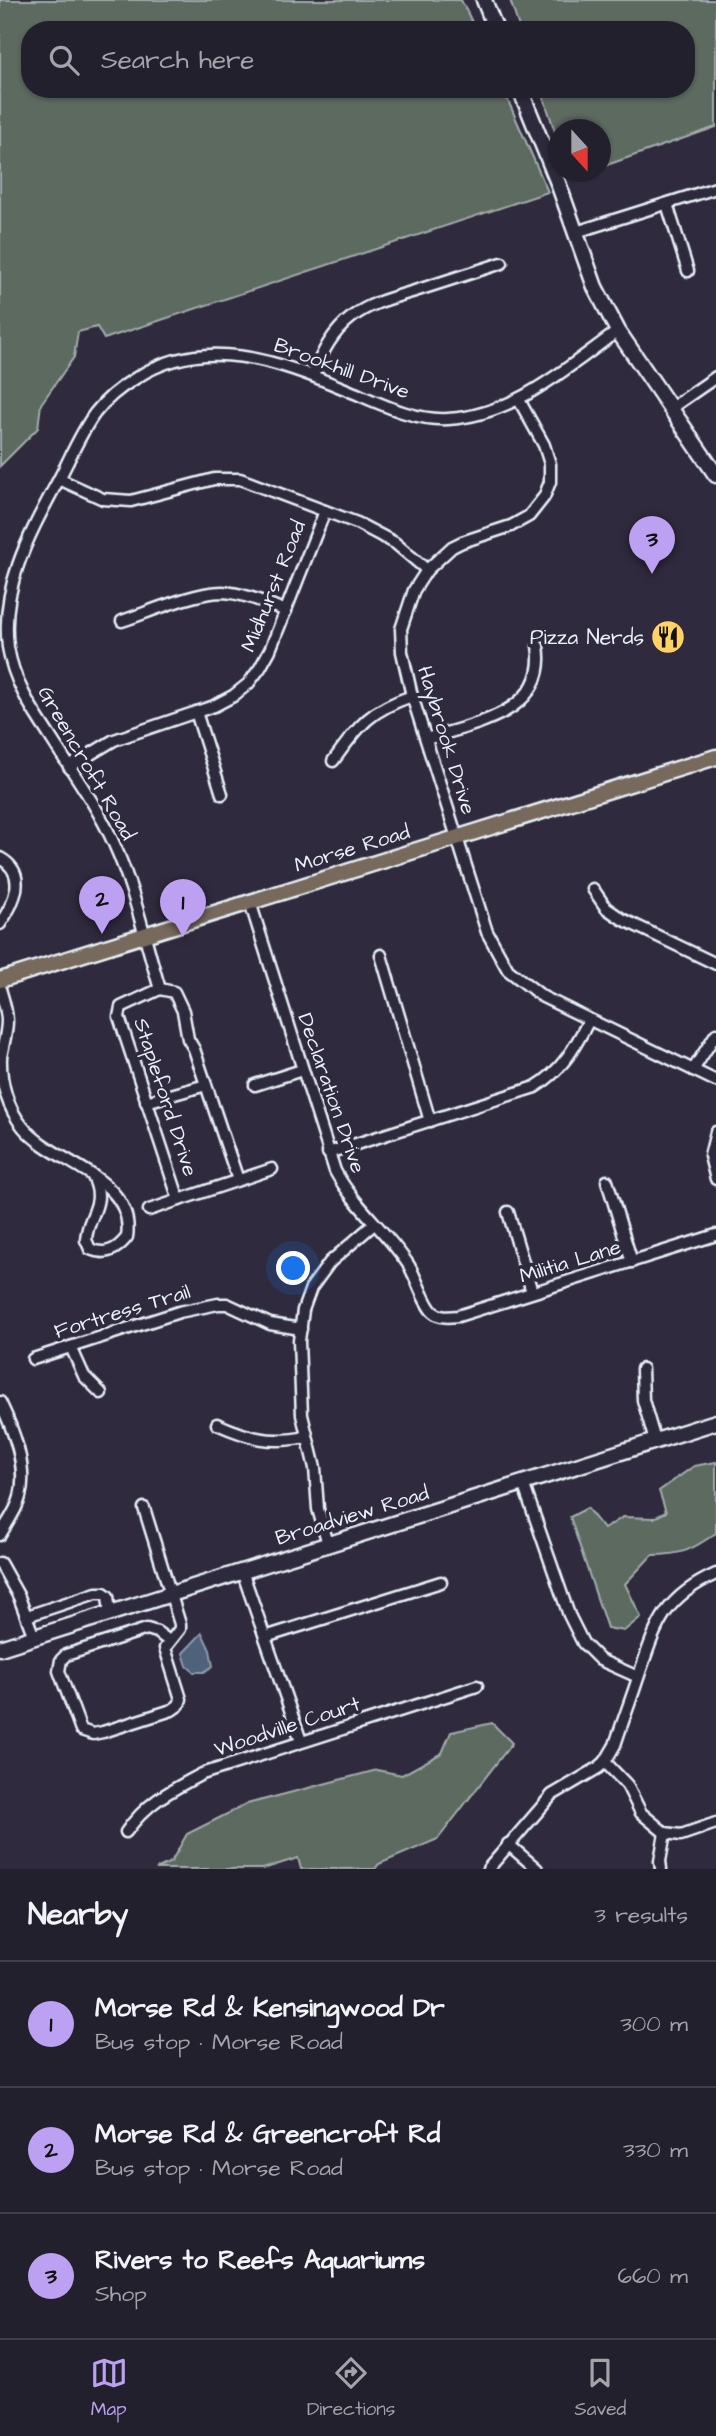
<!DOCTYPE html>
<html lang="en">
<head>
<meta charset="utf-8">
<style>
	body { margin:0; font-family:"Architects Daughter",sans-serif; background:#2b2836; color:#f1f3f6 }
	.compass { position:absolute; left:548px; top:119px; width:63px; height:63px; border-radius:50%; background:#23202e; box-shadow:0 2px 5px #0004; rotate:159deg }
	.you { position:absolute; left:294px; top:1269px; width:24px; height:24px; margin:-18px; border:5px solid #fff; border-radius:50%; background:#1a73e8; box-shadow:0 0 0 10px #1a73e833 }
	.badge { display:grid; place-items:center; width:46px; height:46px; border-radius:50%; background:#bca0f2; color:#111; font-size:23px; font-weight:700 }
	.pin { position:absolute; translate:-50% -58px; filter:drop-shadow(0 2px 4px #0008) }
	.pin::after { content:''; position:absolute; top:37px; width:24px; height:21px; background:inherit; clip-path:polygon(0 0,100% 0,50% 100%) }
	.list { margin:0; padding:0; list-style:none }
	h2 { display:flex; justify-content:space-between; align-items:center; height:91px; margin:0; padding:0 28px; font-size:30px }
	h2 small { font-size:23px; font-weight:400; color:#a3a3aa }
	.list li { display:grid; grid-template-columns:46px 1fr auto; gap:21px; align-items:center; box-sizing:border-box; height:126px; padding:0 28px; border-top:2px solid #403e4a }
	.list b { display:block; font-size:26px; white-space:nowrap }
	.list p { margin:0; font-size:23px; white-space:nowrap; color:#a3a3aa }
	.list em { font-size:23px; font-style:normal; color:#a3a3aa }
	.icon { flex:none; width:38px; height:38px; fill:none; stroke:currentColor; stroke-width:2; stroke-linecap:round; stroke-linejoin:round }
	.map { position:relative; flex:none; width:716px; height:1869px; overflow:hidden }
	.search { position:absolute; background:#23202e; box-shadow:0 2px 5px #0004; left:21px; right:21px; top:21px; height:77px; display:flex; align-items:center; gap:18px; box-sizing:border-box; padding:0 24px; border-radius:28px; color:#a3a3aa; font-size:26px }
	.sheet { height:469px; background:#23202e }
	nav { display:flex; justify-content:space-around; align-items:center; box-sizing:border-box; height:98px; border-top:2px solid #403e4a; background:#23202e; font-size:19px; color:#a3a3aa }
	nav a { display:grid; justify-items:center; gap:4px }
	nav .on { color:#bca0f2 }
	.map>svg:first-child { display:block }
	.green { fill:#5d6b61; stroke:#a2aeac; stroke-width:2 }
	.water { fill:#50627b; stroke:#8d9bad; stroke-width:2 }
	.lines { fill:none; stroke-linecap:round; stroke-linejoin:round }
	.street-casing { stroke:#e8f1f8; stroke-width:15 }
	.secondary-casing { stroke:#e8f1f8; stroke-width:19 }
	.primary-casing { stroke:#e8f1f8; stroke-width:19 }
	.street { stroke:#2f2a3d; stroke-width:10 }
	.secondary { stroke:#2f2a3d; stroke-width:14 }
	.primary { stroke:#77695c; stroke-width:14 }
	.labels { text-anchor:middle; stroke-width:7; stroke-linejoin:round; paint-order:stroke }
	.street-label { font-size:21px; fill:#e8f1f8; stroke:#2f2a3d }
	.poi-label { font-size:21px; fill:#e8f1f8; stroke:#2f2a3d; text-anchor:end }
</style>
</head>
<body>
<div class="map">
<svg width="716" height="1869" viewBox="0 0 716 1869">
	<rect width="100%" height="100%" fill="#2f2a3d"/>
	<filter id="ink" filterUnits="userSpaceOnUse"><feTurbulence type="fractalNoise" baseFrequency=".0143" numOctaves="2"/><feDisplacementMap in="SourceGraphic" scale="14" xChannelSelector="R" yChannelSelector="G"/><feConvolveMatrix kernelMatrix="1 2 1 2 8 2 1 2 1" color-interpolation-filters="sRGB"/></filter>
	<g filter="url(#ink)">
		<!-- green -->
		<g class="green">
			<polygon points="0,0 461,0 476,30 30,30 30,89 503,89 548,192 104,339 97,327 78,332 74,357 41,404 38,428 0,466"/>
			<polygon points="510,0 716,0 716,127 601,167 600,130 558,130 558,141 541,89 686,89 686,30 520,30"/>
			<path d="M716,1462V1533C692,1550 682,1555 652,1555L625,1584L641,1617L624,1631L607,1628L570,1517L587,1508L604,1529L623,1517L654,1518L666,1512L659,1491L694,1466Z"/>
			<polygon points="492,1723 512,1743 438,1839 379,1864 375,1869 301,1869 298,1858 263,1869 156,1869 171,1862 187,1834 247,1804 377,1770 402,1775 442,1753 451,1732"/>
		</g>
		<!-- water -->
		<polygon class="water" points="202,1633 210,1650 213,1666 204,1672 194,1672 187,1666 183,1653"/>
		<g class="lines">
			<!-- street casing -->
			<g class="street-casing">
				<g id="street">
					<polyline points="667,204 688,271"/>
					<polyline points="576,232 716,188"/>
					<path d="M313,375C322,353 332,332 352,317C371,302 396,297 418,290C446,281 474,272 502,263"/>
					<polyline points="519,400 544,445 550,464 550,482 544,497 529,516 511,526 462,542 452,547 427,570 414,590 401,629 402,652 412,696 487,932 508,970 543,997 716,1081"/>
					<polyline points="671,408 716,377"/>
					<polyline points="59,479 103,499 131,501 214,479 240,479 357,523 395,543 427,570"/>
					<path d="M122,621C149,612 195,592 222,592C244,593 266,603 286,611"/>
					<polyline points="196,712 222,794"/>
					<path d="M426,739C473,724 549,713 538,646"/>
					<path d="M333,761C359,726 368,711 412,696"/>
					<polyline points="69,767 114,740 214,706 233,696 248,684 260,668 270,650 325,511"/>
					<path d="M0,858C29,874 14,903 0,924"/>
					<polyline points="593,889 606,908 622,919 716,964"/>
					<path d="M250,902L335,1171C354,1206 386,1231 408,1264C416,1276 424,1304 433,1312C440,1318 449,1317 458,1316L716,1235"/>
					<polyline points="381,955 430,1121"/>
					<path d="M0,989C3,999 7,1010 7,1021C7,1033 3,1045 1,1057C0,1082 8,1109 23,1127C53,1164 136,1177 127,1237C117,1250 106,1256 90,1249L86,1240C87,1215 107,1205 93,1177"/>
					<path d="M160,989C145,941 135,890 114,844C97,805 71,770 49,735C31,708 13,680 8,647C0,584 32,530 60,477C71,456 81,432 95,413C106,399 121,387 136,378C203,334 278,361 345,389C377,402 413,421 448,419C515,415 566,368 618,331"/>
					<polyline points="160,989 121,1007 119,1017 179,1200"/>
					<polyline points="160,989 174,992 183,1011 188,1039 194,1049 238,1180"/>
					<polyline points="693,1070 716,1034"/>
					<polyline points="255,1085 302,1070"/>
					<polyline points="146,1102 206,1085"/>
					<polyline points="716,1132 710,1156 716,1179"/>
					<path d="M328,1153L535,1087C562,1071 575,1047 589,1020"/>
					<polyline points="607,1181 632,1262"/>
					<polyline points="149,1210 272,1169"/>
					<polyline points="508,1212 532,1292"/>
					<polyline points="71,1347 84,1376 101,1393"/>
					<polyline points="33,1359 179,1312 218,1304 227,1304 270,1324 301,1329"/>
					<polyline points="642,1369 643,1400 655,1441"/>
					<path d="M0,1402C13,1429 28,1466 20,1497C17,1510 7,1523 0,1535"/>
					<path d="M217,1424C251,1439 270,1444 307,1437"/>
					<polyline points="523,1483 569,1615 583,1643 600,1660 638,1677"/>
					<polyline points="144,1508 180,1624 180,1629 165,1648 181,1699 179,1705 172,1710 103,1732 93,1734 81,1730 59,1671 61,1660 66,1655 147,1629 157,1632 169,1641"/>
					<polyline points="328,1544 318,1509 315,1468 302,1415 299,1341 303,1310 311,1288 330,1262 374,1224"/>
					<polyline points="0,1563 19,1597 34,1637"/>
					<polyline points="242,1571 301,1741"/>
					<polyline points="27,1616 96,1593 104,1593 108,1596 110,1613"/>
					<polyline points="265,1637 441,1582"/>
					<polyline points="605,1762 627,1785 641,1813 665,1833 681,1835 716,1823"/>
					<path d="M126,1832C147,1802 170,1791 202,1774L477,1686"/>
					<polyline points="508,1844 537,1869"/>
					<path d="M488,1869L552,1795L598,1768L605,1762L615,1745C622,1723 631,1700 638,1678C656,1626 662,1598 716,1574"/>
					<polyline points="661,1869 660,1861 665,1833"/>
				</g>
			</g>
			<!-- secondary casing -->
			<g class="secondary-casing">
				<g id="secondary">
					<polyline points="484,0 496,30"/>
					<polyline points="520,89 558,183 595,287 618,331 716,475"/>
					<polyline points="0,1648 716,1422"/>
				</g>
			</g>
			<!-- primary casing -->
			<g class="primary-casing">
				<polyline id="primary" points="0,980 716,757"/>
			</g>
			<!-- street -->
			<use href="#street" class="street"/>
			<!-- secondary -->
			<use href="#secondary" class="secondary"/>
			<!-- primary -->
			<use href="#primary" class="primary"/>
		</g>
	</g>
	<!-- icons -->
	<defs>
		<g id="restaurant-disc" transform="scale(1.75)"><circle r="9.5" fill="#ffd166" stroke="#2f2a3d"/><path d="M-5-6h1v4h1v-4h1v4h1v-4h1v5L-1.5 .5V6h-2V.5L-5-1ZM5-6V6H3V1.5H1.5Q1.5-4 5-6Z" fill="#111"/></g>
	</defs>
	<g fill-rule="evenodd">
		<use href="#restaurant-disc" x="668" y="637"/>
	</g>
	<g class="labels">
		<!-- street labels -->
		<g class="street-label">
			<text transform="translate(342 368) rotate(20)" y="7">Brookhill Drive</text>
			<text transform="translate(273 586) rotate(-68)" y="7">Midhurst Road</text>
			<text transform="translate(447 740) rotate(73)" y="7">Haybrook Drive</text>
			<text transform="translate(87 763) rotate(60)" y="7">Greencroft Road</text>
			<text transform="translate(352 848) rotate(-17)" y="7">Morse Road</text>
			<text transform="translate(332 1093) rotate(71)" y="7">Declaration Drive</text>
			<text transform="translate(166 1097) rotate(72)" y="7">Stapleford Drive</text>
			<text transform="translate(570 1261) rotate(-17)" y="7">Militia Lane</text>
			<text transform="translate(122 1311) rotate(-17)" y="7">Fortress Trail</text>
			<text transform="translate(352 1515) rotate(-17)" y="7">Broadview Road</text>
			<text transform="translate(287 1726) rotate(-18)" y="7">Woodville Court</text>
		</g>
		<!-- poi labels -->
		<g class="poi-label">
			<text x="644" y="644">Pizza Nerds</text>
		</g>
	</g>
</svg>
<svg class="compass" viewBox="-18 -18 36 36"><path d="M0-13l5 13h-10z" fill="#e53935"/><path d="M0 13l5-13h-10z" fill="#a3a3aa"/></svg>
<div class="you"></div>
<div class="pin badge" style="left:183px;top:937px">1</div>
<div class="pin badge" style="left:102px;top:934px">2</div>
<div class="pin badge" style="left:652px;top:574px">3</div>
<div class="search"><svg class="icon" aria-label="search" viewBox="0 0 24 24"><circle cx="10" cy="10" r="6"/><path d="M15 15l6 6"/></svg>Search here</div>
</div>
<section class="sheet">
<h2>Nearby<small>3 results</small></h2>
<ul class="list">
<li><span class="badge">1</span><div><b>Morse Rd &amp; Kensingwood Dr</b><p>Bus stop · Morse Road</p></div><em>300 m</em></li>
<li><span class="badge">2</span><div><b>Morse Rd &amp; Greencroft Rd</b><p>Bus stop · Morse Road</p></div><em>330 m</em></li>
<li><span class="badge">3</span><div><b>Rivers to Reefs Aquariums</b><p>Shop</p></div><em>660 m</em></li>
</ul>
</section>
<nav>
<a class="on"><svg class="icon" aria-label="map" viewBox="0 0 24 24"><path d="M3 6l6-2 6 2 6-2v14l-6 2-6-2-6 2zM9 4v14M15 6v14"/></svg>Map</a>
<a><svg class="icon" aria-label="directions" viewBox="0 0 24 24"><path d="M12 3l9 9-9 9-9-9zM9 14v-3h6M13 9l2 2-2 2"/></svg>Directions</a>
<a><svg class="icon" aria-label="saved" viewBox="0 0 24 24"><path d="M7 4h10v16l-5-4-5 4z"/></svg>Saved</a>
</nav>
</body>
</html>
